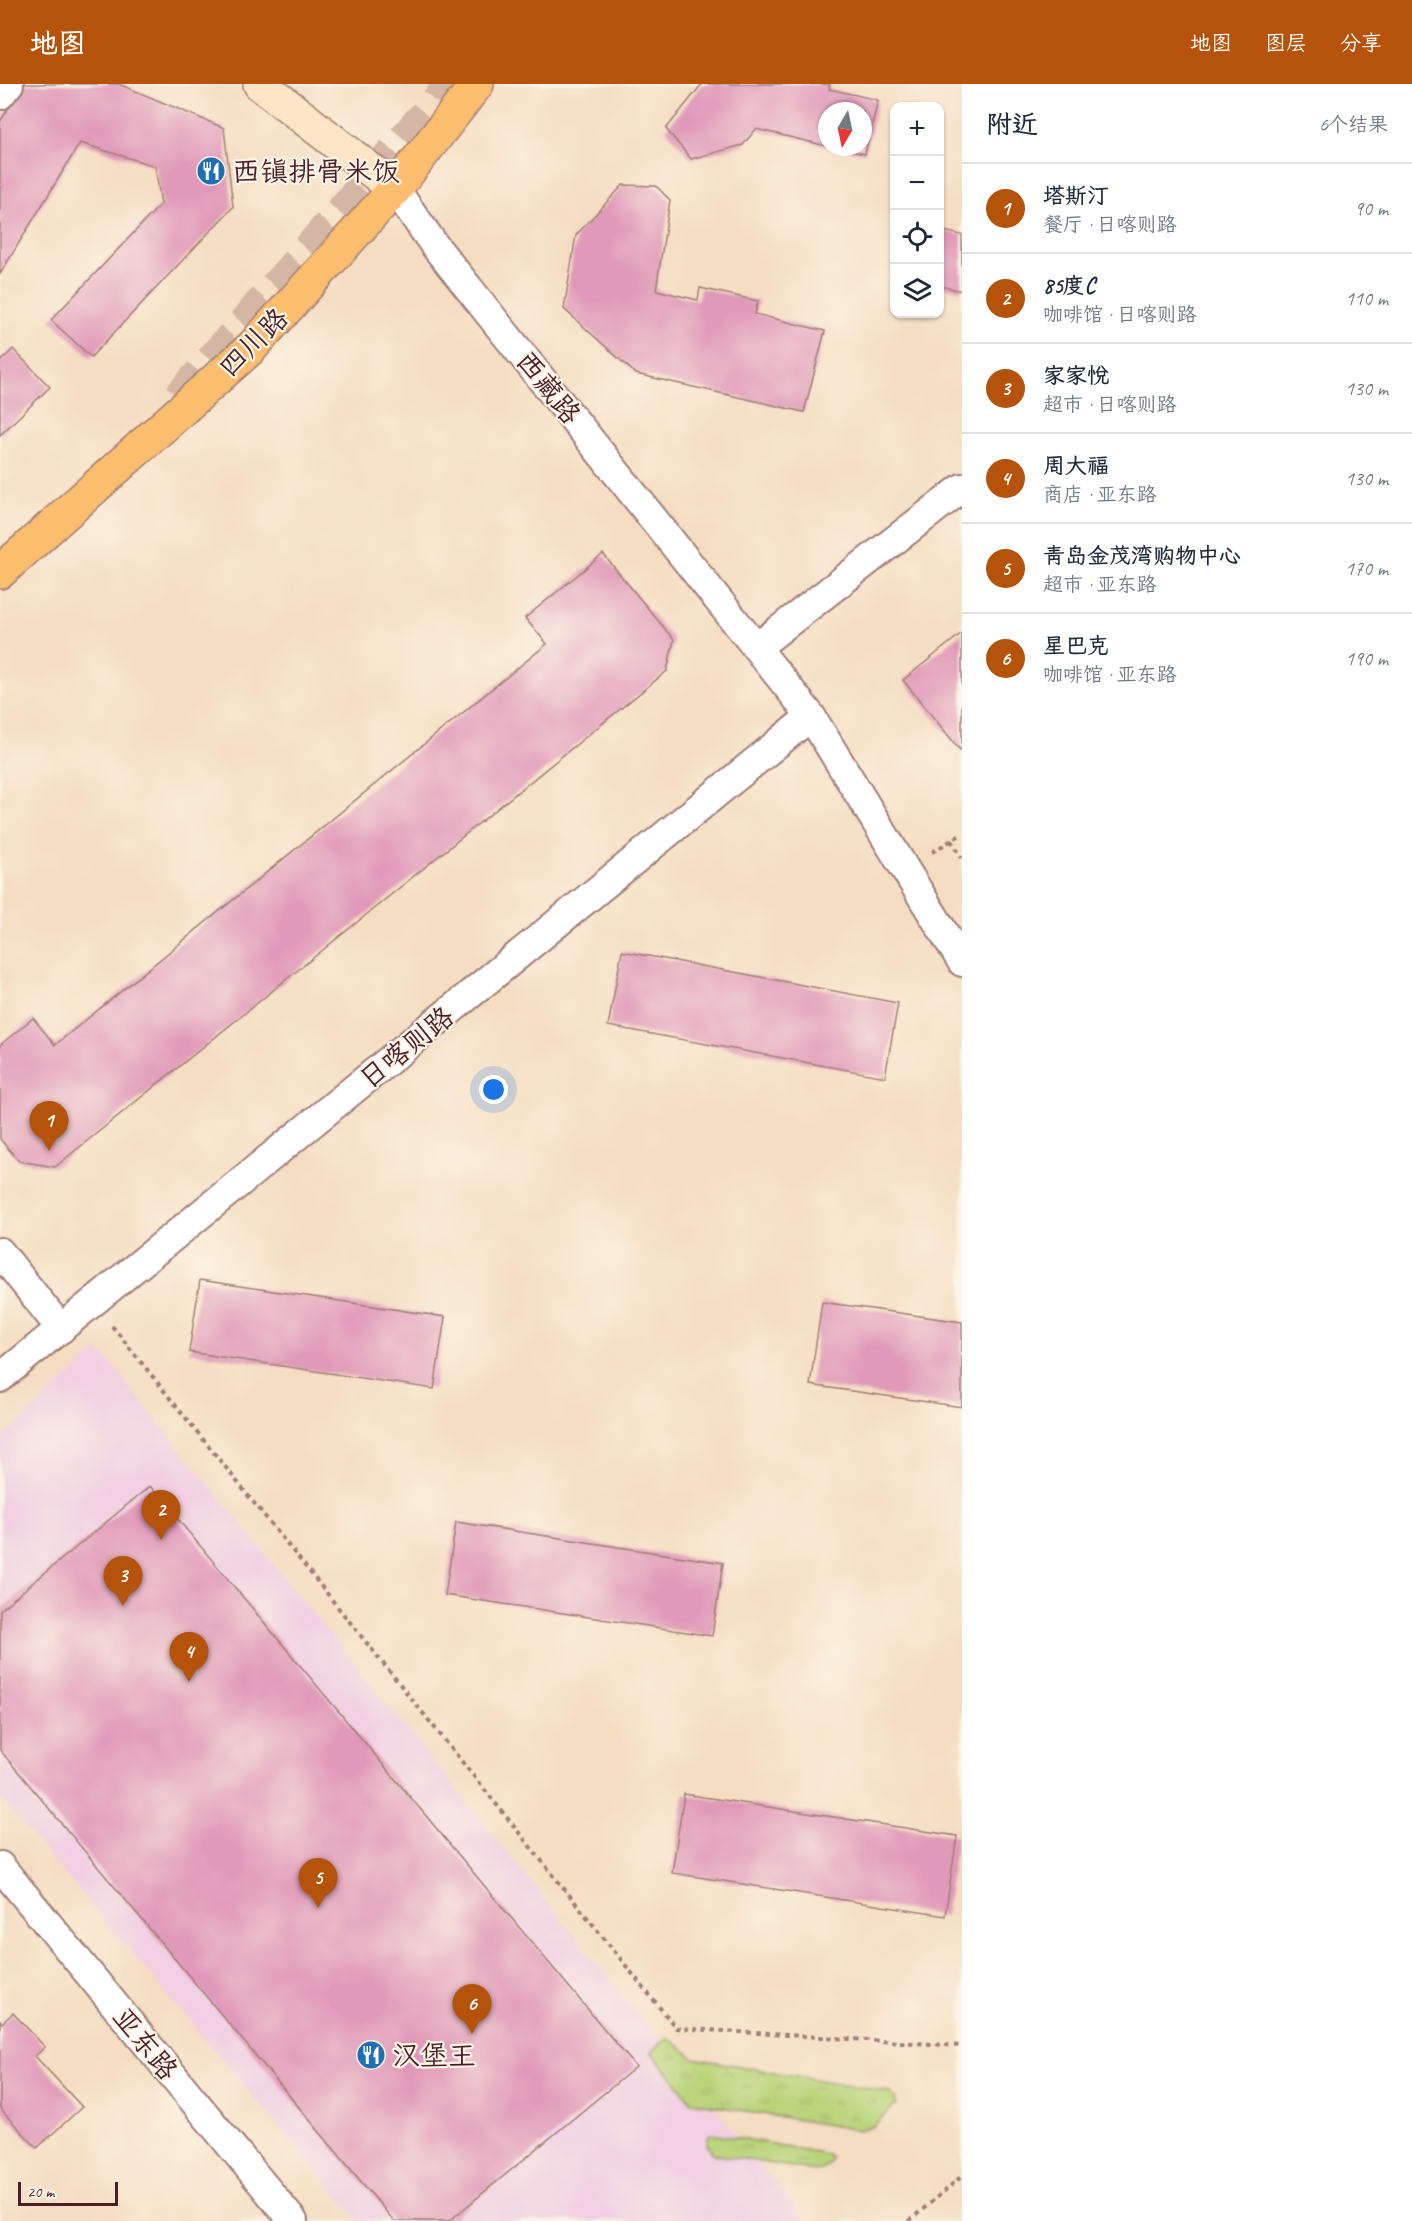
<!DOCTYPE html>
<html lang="zh">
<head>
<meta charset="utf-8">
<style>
	body { margin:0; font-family:Caveat,"LXGW WenKai TC",sans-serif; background:#f6f6f7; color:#1f2937 }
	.controls { position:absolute; right:18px; top:18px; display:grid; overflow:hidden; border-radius:12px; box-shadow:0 2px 4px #0004 }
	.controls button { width:54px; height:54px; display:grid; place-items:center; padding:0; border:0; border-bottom:2px solid #e0e1e3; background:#fff; color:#1f2937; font:30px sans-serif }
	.compass { position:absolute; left:818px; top:18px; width:54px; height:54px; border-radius:50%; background:#fff; box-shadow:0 2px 4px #0004; rotate:189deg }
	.scale { position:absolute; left:18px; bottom:15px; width:100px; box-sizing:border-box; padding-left:6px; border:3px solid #4a1f2b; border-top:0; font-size:16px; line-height:21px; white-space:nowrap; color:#4a1f2b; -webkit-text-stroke:4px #fcf5e5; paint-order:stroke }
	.you { position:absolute; left:494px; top:1006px; width:21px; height:21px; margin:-15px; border:4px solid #fff; border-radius:50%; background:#1a73e8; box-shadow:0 0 0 9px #1a73e833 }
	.badge { display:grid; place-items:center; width:39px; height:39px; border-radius:50%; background:#b45309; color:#fff; font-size:20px; font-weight:700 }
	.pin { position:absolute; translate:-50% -50px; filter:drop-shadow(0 2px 3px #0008) }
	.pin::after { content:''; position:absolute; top:32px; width:21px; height:18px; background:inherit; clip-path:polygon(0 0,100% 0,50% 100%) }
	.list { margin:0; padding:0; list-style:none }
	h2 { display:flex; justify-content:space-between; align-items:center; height:78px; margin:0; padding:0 24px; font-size:26px }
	h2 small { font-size:20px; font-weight:400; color:#747a83 }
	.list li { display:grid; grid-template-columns:39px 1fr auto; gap:18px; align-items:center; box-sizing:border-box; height:90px; padding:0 24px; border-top:2px solid #e0e1e3 }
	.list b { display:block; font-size:22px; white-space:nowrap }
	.list p { margin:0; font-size:20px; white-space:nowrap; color:#747a83 }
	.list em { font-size:20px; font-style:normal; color:#747a83 }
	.icon { flex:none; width:33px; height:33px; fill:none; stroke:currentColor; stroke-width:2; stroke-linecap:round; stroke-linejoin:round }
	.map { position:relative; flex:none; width:962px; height:2137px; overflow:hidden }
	header { display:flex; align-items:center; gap:36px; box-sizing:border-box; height:84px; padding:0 30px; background:#b45309; color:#fff }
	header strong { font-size:28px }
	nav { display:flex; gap:33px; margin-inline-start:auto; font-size:21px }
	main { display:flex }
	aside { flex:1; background:#fff }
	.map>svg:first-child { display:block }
	.built { fill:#f1d0e2 }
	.grass { fill:url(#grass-tufts); stroke:#827a52; stroke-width:1.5 }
	.building { fill:#e099b8 }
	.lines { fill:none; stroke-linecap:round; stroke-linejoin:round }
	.highway-tunnel { stroke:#d3b7a4; stroke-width:33; stroke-dasharray:33 16; stroke-linecap:butt }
	.street-casing { stroke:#a07e76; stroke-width:32 }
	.secondary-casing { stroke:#a07e76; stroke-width:36 }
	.primary-casing { stroke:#a07e76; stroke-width:36 }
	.path { stroke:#a07e76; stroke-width:4; stroke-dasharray:4.5 4.5; stroke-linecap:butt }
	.street { stroke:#fff; stroke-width:28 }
	.secondary { stroke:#fde5c5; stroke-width:33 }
	.primary { stroke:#fbbd6e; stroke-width:33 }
	.labels { text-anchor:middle; stroke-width:4.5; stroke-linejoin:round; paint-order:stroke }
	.poi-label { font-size:28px; fill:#4a1f2b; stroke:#fcf5e5; text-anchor:start }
	.street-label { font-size:28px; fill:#4a1f2b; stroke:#fcf5e5 }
</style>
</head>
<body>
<header>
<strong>地图</strong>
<nav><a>地图</a><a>图层</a><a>分享</a></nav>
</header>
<main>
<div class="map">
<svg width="962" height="2137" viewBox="0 0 962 2137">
	<defs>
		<pattern id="grass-tufts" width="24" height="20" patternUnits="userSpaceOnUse" patternTransform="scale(1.5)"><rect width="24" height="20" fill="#bad47a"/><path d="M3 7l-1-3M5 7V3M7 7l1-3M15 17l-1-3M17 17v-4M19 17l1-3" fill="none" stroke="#a1b66a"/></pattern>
	</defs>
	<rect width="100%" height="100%" fill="#fcf5e5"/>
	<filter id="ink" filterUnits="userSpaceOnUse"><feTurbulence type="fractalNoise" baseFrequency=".0167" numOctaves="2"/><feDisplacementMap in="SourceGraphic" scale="12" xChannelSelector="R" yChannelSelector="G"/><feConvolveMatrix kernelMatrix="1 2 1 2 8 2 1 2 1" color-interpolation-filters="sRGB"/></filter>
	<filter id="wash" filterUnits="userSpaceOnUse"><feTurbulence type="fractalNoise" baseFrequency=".008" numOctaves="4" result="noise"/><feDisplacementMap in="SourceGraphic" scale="24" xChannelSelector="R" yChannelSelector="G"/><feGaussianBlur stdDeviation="1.35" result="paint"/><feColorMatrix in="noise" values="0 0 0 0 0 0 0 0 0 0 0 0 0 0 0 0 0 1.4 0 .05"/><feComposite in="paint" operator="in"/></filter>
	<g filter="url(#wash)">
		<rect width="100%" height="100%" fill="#f5ddc2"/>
		<!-- built -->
		<polygon class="built" points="99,1265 806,2137 359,2137 0,1714 0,1356"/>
		<!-- grass -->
		<g class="grass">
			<polygon points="667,1953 694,1974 889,2008 895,2014 896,2021 872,2043 859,2046 692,2018 651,1968"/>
			<polygon points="712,2049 827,2070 831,2073 830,2078 822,2085 815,2087 713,2070 707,2061 708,2053"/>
		</g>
		<g id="blocks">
			<!-- building -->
			<g class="building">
				<polygon points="23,0 119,0 224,44 233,123 91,273 51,236 161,120 155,82 80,59 0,190 0,38"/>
				<polygon points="702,0 830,0 829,5 878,16 865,70 837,64 863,63 863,27 827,27 827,62 756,45 743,61 691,75 666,45"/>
				<polygon points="623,101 656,102 670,116 656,206 698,216 700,204 758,217 755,230 825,247 804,328 636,290 564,225 576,151"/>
				<polygon points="940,146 962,151 962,207 940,202"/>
				<polygon points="13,265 50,303 0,351 0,278"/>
				<polygon points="603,470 674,556 667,587 55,1083 19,1077 0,1055 0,961 33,934 55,961 547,560 525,534"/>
				<polygon points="962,549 962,665 960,666 903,596"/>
				<polygon points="622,867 898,919 885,993 608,942"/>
				<polygon points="200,1196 445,1233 434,1305 189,1268"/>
				<polygon points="822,1218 962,1238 962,1323 810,1301"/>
				<polygon points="150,1402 636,1983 449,2137 394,2137 0,1666 0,1526"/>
				<polygon points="456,1438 723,1479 712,1552 445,1511"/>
				<polygon points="684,1710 957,1752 945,1832 672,1789"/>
				<polygon points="13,1929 45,1963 35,1972 82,2023 37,2064 0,2025 0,1937 2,1939"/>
			</g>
		</g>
	</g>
	<g filter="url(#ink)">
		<use href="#blocks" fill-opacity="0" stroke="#a07e76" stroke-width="1.5"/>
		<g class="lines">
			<!-- highway-tunnel -->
			<polyline class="highway-tunnel" points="179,314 452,0"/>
			<!-- street casing -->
			<g class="street-casing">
				<g id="street">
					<polyline points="0,11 9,0"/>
					<polyline points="395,105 435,162 811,632 962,878"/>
					<polyline points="757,563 962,404"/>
					<polyline points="0,1168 61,1245"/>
					<polyline points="0,1294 811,632"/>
					<polyline points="0,1782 293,2137"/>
				</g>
			</g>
			<!-- secondary casing -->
			<g class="secondary-casing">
				<polyline id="secondary" points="260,0 395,105"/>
			</g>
			<!-- primary casing -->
			<g class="primary-casing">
				<polyline id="primary" points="0,488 251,264 395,105 477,0"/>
			</g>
			<!-- path -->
			<g class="path">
				<polyline points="951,756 962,774"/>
				<polyline points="932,768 962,750"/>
				<polyline points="112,1242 676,1944 962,1962"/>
				<polyline points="909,2137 962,2092"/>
			</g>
			<!-- street -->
			<use href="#street" class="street"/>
			<!-- secondary -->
			<use href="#secondary" class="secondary"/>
			<!-- primary -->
			<use href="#primary" class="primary"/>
		</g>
	</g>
	<!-- icons -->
	<defs>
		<g id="restaurant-disc" transform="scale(1.5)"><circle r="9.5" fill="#1f6fb2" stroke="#fcf5e5"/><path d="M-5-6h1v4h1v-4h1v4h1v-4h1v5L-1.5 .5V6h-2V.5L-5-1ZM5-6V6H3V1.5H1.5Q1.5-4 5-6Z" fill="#fff"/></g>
	</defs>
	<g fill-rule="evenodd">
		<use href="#restaurant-disc" x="211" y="87"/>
		<use href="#restaurant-disc" x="371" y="1971"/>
	</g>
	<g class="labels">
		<!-- poi labels -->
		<g class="poi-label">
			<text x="232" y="97">西镇排骨米饭</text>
			<text x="392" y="1981">汉堡王</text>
		</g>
		<!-- street labels -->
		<g class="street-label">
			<text transform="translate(253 258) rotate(-45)" y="10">四川路</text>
			<text transform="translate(549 303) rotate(51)" y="10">西藏路</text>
			<text transform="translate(406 963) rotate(-39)" y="10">日喀则路</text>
			<text transform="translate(146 1959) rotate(51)" y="10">亚东路</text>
		</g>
	</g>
</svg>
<div class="controls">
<button>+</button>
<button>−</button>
<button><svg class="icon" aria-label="locate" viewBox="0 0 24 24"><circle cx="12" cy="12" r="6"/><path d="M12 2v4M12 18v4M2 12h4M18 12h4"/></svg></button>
<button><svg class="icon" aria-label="layers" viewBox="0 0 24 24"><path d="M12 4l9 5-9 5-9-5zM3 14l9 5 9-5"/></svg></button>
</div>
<svg class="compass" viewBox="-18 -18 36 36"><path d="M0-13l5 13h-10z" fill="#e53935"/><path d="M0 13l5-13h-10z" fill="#747a83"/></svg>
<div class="scale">20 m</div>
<div class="you"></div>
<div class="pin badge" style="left:49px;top:1067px">1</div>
<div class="pin badge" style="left:161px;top:1456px">2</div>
<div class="pin badge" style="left:123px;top:1522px">3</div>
<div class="pin badge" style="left:189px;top:1598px">4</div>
<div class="pin badge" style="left:318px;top:1824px">5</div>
<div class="pin badge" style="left:472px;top:1950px">6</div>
</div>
<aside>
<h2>附近<small>6个结果</small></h2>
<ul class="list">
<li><span class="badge">1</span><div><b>塔斯汀</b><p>餐厅 · 日喀则路</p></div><em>90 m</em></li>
<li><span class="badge">2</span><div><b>85度C</b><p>咖啡馆 · 日喀则路</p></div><em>110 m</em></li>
<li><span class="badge">3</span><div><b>家家悦</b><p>超市 · 日喀则路</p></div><em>130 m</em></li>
<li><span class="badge">4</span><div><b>周大福</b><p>商店 · 亚东路</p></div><em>130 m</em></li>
<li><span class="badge">5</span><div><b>青岛金茂湾购物中心</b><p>超市 · 亚东路</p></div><em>170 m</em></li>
<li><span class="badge">6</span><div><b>星巴克</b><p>咖啡馆 · 亚东路</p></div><em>190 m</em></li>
</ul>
</aside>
</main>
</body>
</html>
